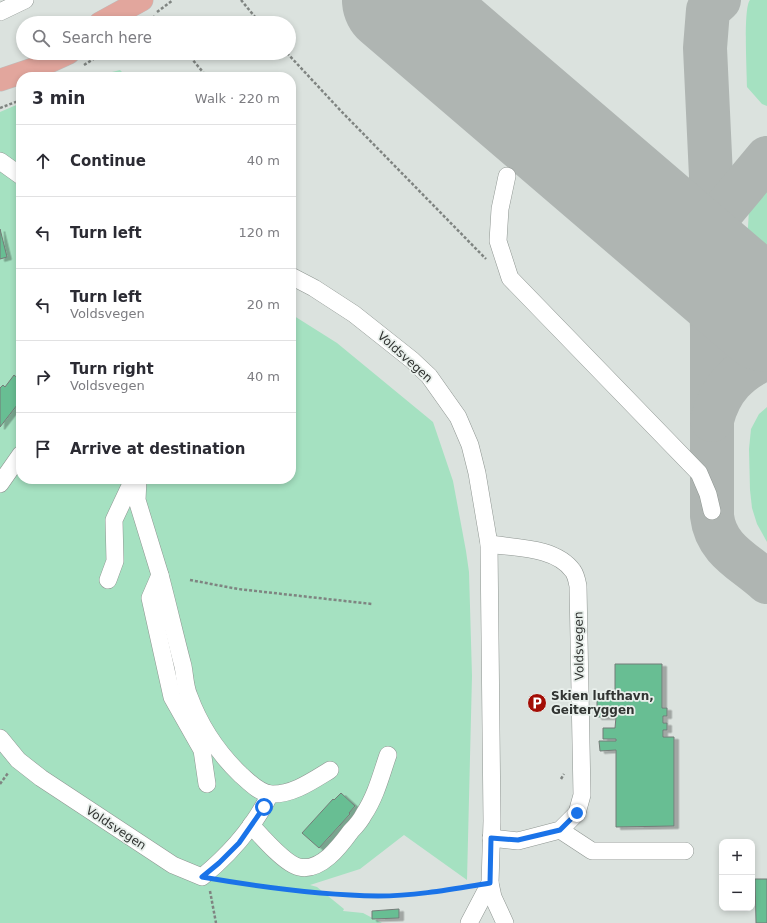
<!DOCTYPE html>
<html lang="en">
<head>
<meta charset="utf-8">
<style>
	body { margin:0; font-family:"DejaVu Sans",sans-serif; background:#f7f7f7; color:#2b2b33 }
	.controls { position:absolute; right:12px; bottom:12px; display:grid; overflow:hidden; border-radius:8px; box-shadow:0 2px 6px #0003 }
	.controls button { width:36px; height:36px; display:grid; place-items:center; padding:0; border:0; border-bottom:1px solid #e1e1e2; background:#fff; color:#2b2b33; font:20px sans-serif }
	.stop { position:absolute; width:12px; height:12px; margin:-9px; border:3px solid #1a73e8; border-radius:50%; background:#fff }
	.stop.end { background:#1a73e8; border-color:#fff; box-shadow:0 1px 4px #0008 }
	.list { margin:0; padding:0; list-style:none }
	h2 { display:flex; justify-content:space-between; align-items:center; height:52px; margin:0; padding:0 16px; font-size:17px }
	h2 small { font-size:13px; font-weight:400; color:#7c7c81 }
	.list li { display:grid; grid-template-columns:26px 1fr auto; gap:12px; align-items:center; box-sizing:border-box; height:72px; padding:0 16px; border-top:1px solid #e1e1e2 }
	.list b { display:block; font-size:15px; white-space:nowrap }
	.list p { margin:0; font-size:13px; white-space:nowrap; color:#7c7c81 }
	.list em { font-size:13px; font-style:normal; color:#7c7c81 }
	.icon { flex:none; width:22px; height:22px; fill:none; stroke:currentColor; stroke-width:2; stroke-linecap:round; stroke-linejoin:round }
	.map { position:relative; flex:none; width:767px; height:923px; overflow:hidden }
	.search { position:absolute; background:#fff; box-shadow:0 2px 6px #0003; left:16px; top:16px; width:280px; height:44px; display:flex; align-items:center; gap:10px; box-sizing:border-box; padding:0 14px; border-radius:22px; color:#7c7c81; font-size:15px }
	.panel { position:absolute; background:#fff; box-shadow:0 2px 6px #0003; left:16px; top:72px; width:280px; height:412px; border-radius:16px }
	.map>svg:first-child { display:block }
	.green { fill:#a5e1c1 }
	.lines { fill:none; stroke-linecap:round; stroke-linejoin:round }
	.taxiway { stroke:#afb5b2; stroke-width:44 }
	.runway { stroke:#afb5b2; stroke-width:110 }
	.building { fill:#67be93; stroke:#757b78; filter:url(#shadow) }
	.minor-casing { stroke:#8e9591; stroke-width:18 }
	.major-casing { stroke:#bdbebd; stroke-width:23 }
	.path { stroke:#7f8481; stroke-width:2.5; stroke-dasharray:3 2; stroke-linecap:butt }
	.minor { stroke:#fff; stroke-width:17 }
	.major { stroke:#e2a69d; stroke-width:22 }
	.route { stroke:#1a73e8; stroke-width:5 }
	.labels { text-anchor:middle; stroke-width:3.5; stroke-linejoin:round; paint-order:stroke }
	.street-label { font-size:12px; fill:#313432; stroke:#e8efeb }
	.poi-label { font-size:12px; font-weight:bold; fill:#313432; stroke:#e8efeb; text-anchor:start }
</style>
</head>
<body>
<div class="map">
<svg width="767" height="923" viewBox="0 0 767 923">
	<defs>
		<filter id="shadow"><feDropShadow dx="4.5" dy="2.5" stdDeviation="0" flood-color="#0004"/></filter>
	</defs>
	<rect width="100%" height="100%" fill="#dbe2de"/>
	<!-- green -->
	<g class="green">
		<path d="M750,0H767V106L762,104L747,87C747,72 743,8 750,0Z"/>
		<polygon points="120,70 127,77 92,77"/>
		<polygon points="21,103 21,479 291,479 291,314 337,343 433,422 453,481 466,551 469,572 472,676 467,880 404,835 360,869 310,885 317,887 344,909 343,911 363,913 382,923 0,923 0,112"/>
		<polygon points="767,177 767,253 744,239 748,227 749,209 754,193"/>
		<polygon points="767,407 767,542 757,524 752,508 750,490 749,449 751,429 759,414"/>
	</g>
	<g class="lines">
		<!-- taxiway -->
		<g class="taxiway">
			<path d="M719,0L708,10L705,48L712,198V224L707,231L704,244L711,301L712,328V516C716,550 744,561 767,582"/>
			<path d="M663,228C684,235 693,237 712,224L767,158"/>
			<path d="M712,420C720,389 738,370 767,358"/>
		</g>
		<!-- runway -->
		<polyline class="runway" points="397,0 767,317"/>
	</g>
	<!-- building -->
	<g class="building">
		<polygon points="0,229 7,257 0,259"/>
		<polygon points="14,375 21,381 21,400 0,427 0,388 3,385 5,387"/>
		<polygon points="615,664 662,664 662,708 667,708 667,716 663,716 663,723 667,723 667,730 663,730 663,737 674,737 674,826 616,827 616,750 600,751 599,741 616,741 616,739 603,739 603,728 615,728 616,717 597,717 597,694 615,694"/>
		<polygon points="341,793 355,806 349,813 350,814 319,848 302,833 333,799 334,800"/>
		<polygon points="755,879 767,879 767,923 756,923"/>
		<polygon points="399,909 399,918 372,919 372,911"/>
	</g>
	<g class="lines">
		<!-- minor casing -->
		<g class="minor-casing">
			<g id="minor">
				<polyline points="0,12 25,0"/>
				<polyline points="0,161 21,176"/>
				<polyline points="507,176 500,209 498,241 510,278 699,473 708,494 712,511"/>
				<polyline points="291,276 314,288 354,314 412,360 429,376 458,417 470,445 477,473 489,544 492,821 490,883 469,923"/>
				<polyline points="138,479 137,500 160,575 150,598 172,697 202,750 207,784"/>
				<polyline points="0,484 21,454"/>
				<path d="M489,544C516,548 556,547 573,571C576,575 577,581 578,586L582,795L577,813L560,830L518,841L491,838"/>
				<path d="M160,575C168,605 175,636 183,666C185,676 185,687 189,696C200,726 218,753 241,775C249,782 259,793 271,794C292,795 312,781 330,770"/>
				<polyline points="108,580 115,561 114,520 129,488 138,480"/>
				<path d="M0,738L18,760L41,778L173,865L202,877C230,854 254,827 270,794"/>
				<path d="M251,825C261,836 285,864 299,867C321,872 340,846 351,831C356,826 361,820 364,814C376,796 381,775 388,755"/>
				<polyline points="560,830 592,851 685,851"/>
				<polyline points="490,883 493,897 505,923"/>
			</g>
		</g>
		<!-- major casing -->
		<g class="major-casing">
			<g id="major">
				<polyline points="100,23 142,0"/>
				<polyline points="0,80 36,68 69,53"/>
			</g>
		</g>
		<!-- path -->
		<g class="path">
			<polyline points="241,0 260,23"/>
			<polyline points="157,12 173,0"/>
			<polyline points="153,16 159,23"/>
			<polyline points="187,53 207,77"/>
			<polyline points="287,53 341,111 486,259"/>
			<polyline points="84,65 103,53"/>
			<polyline points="0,108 21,100"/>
			<polyline points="190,580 238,589 372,604"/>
			<polyline points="561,779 564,774"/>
			<polyline points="0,784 8,773"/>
			<path d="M224,881C275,889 327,896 379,896C409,895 440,892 470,886"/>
			<polyline points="210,891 216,923"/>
		</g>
		<!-- minor -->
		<use href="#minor" class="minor"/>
		<!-- major -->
		<use href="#major" class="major"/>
	</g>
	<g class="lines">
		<!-- route -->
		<path class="route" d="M264,807L239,843L219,863L202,877C260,887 319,895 378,896C416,896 453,889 490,883L491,838L518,840L560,830L577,813"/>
	</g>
	<!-- icons -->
	<defs>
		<g id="parking-disc" transform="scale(1)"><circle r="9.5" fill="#a30d05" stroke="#e8efeb"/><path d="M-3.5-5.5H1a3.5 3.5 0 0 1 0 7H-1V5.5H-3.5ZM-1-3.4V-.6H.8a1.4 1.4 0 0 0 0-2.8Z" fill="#fff"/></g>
	</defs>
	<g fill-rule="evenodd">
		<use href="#parking-disc" x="537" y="703"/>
	</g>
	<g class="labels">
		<!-- street labels -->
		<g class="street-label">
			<text transform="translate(405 357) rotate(42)" y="4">Voldsvegen</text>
			<text transform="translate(579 646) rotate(-91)" y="4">Voldsvegen</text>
			<text transform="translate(116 828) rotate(33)" y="4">Voldsvegen</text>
		</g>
		<!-- poi labels -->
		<g class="poi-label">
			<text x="551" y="700">Skien lufthavn,<tspan x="551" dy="14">Geiteryggen</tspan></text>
		</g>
	</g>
</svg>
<div class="controls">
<button>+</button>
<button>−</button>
</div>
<div class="stop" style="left:264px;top:807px"></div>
<div class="stop end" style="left:577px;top:813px"></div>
<div class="search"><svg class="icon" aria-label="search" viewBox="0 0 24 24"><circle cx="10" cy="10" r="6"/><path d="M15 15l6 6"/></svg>Search here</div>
<section class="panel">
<h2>3 min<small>Walk · 220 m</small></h2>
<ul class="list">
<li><svg class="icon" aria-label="ahead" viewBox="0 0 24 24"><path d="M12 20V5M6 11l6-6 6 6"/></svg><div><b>Continue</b></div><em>40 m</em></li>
<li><svg class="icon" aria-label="left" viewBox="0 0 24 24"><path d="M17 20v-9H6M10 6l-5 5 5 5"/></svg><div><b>Turn left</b></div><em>120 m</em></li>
<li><svg class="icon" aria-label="left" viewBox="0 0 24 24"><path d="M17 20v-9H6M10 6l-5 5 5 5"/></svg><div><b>Turn left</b><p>Voldsvegen</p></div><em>20 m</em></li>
<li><svg class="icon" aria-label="right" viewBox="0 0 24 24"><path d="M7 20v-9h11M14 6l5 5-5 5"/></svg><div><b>Turn right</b><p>Voldsvegen</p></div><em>40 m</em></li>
<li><svg class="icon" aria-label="arrive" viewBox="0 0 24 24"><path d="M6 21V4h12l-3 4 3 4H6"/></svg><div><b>Arrive at destination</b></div></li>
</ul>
</section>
</div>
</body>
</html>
